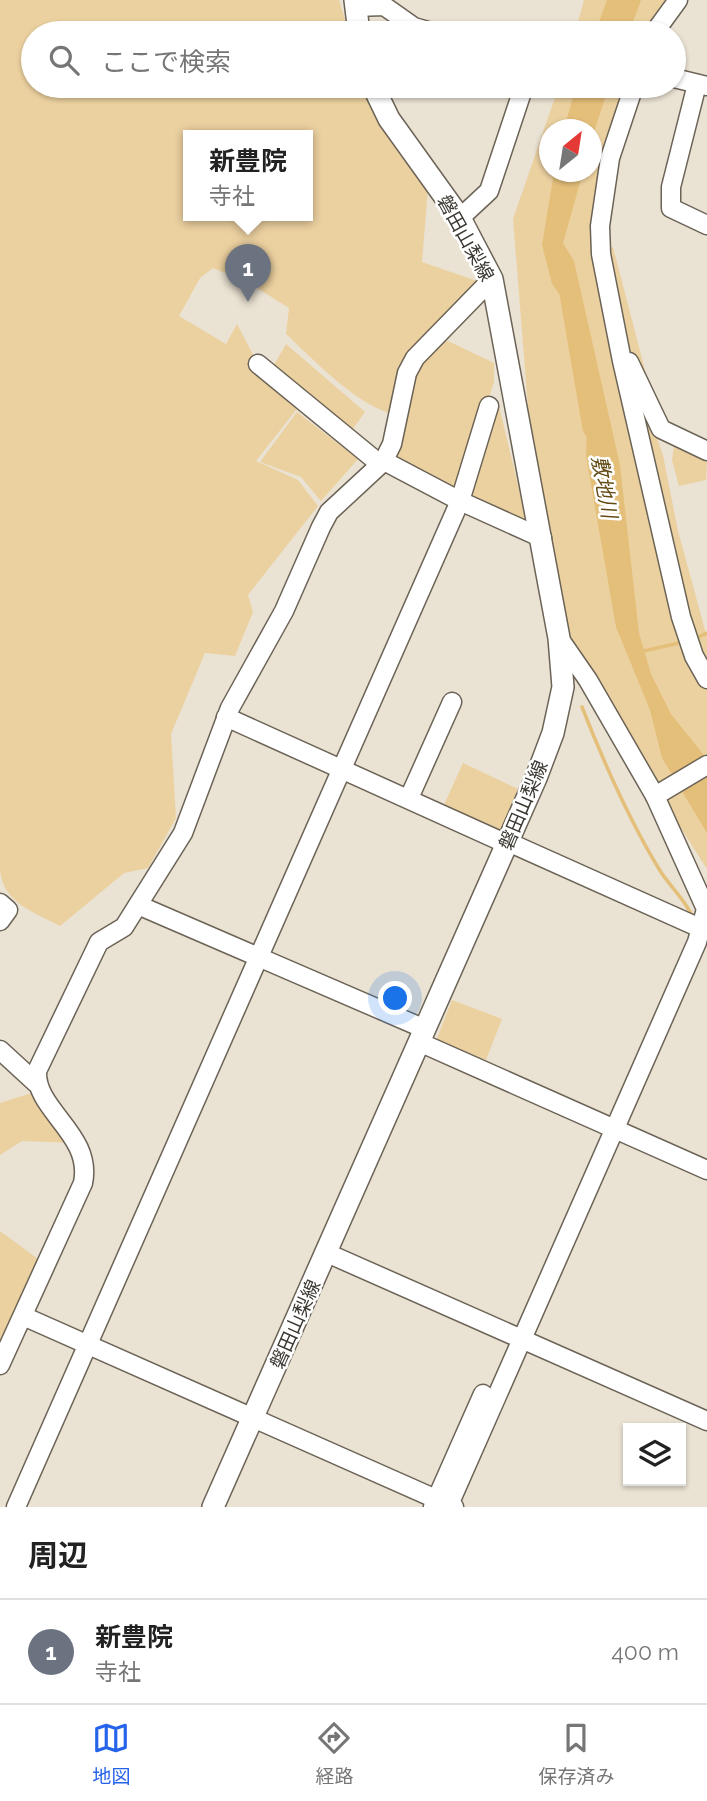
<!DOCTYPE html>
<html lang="ja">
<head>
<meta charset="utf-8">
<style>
	body { margin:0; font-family:Raleway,"Noto Sans JP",sans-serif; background:#f2f2f2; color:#222 }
	.controls { position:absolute; right:21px; bottom:21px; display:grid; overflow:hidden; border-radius:0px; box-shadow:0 2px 5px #0004 }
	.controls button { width:63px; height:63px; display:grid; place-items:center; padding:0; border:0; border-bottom:2px solid #e0e0e0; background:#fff; color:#222; font:35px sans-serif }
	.compass { position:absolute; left:539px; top:119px; width:63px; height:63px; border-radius:50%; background:#fff; box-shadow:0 2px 5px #0004; rotate:30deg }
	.you { position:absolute; left:396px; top:999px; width:24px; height:24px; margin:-18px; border:5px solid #fff; border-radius:50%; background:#1a73e8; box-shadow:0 0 0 10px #1a73e833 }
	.badge { display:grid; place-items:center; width:46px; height:46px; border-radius:50%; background:#2563eb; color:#fff; font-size:23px; font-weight:700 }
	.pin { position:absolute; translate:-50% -58px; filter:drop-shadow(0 2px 4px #0008) }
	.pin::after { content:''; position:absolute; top:37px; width:24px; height:21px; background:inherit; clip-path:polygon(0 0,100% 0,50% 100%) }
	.popup { position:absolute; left:183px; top:130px; width:130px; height:91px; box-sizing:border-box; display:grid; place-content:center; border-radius:0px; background:#fff; filter:drop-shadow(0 2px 5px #0005); font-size:23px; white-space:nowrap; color:#767676 }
	.popup b { font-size:26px; color:#222 }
	.popup::after { content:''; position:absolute; left:50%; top:100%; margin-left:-14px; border:14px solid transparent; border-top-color:#fff }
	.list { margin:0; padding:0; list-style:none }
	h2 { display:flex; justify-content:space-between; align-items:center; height:91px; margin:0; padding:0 28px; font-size:30px }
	h2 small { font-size:23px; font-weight:400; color:#767676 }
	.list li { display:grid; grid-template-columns:46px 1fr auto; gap:21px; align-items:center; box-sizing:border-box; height:105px; padding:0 28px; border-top:2px solid #e0e0e0 }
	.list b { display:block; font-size:26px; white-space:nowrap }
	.list p { margin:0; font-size:23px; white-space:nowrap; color:#767676 }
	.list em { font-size:23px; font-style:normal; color:#767676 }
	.icon { flex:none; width:38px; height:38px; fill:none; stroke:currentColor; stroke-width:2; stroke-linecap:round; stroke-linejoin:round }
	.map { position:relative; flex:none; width:707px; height:1507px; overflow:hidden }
	.search { position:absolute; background:#fff; box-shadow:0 2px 5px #0004; left:21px; right:21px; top:21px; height:77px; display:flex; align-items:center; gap:18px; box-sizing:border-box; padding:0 24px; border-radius:38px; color:#767676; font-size:26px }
	.sheet { height:196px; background:#fff }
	nav { display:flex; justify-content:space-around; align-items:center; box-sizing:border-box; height:98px; border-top:2px solid #e0e0e0; background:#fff; font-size:19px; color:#767676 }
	nav a { display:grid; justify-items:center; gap:4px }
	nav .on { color:#2563eb }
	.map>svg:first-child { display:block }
	.green { fill:#ecd1a0; fill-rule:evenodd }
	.water { fill:#e4bf7a }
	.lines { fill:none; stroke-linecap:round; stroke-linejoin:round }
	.stream { stroke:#e4bf7a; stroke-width:3.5 }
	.river { stroke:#e4bf7a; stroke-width:21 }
	.minor-casing { stroke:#6b6356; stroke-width:21 }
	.major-casing { stroke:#6b6356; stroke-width:24 }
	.minor { stroke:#fff; stroke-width:18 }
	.major { stroke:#fff; stroke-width:21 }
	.labels { text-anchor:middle; stroke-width:5; stroke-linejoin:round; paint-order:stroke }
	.street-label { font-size:19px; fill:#3b3832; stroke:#fff }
	.water-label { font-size:21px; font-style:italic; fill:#644b15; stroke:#fff }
</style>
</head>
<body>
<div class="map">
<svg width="707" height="1507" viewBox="0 0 707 1507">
	<rect width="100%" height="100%" fill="#eae2d3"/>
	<!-- green -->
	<g class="green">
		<path d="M0,0H339L349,33H33V86H364L370,106L429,176L422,262L477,281L428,344L448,341L494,363V382L457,493L386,462L397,415C359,408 315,361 286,334L289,308L251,284L213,268L200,278L179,316L226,344L237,324L258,364L270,372L286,344L365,412L350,433L303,401L256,461L298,480L318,506L248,595L253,612L235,656L205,653L171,734L176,818L148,868L124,873L60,926C34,912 3,903 0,870ZM188,136H308V216H188Z"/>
		<polygon points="584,0 683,0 667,33 575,33"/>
		<path d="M559,86H643L593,232L608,270L610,248L613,247L652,397L634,375L663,455L678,531L707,637V869L566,648L536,507L513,219ZM550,130H592V172H550Z"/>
		<polygon points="498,402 528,527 468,499"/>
		<polygon points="297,412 358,459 321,501 301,477 260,462"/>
		<polygon points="674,445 707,460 706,480 679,486 672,460"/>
		<polygon points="463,763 518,789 500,833 443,807"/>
		<polygon points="452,1000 502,1019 486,1060 436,1041"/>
		<polygon points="41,1090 77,1143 22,1141 0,1155 0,1103"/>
		<polygon points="0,1231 46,1265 0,1365"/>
	</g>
	<!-- water -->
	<g class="water">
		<polygon points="607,0 641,0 629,33 595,33"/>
		<polygon points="576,86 609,86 592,138 592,130 564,129"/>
		<polygon points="554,172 583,172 563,243 574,261 620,465 639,633 651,674 671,714 707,759 707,833 662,758 650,710 616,627 586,456 588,400 572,311 552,284 542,245"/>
	</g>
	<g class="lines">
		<!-- stream -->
		<g class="stream">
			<polyline points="694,639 707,633"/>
			<polyline points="644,651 683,642"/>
			<path d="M582,707C604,763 628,818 659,869C669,886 686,900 693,918"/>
		</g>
		<!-- river -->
		<polyline class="river" points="570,294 593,428"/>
		<!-- minor casing -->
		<g class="minor-casing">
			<g id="minor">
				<polyline points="356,7 384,6 414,27 435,33"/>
				<polyline points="654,33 678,0"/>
				<polyline points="674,78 707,86"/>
				<polyline points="697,84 671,187 671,208 707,225"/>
				<polyline points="634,86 610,158 600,226 601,254 622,361 681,617 694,656 707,679"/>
				<polyline points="460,218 489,191 524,86"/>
				<polyline points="629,362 661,429 707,451"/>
				<polyline points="258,364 375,460 386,462 460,501 542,538"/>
				<polyline points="226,717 507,844"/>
				<polyline points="655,796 707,765"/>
				<polyline points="409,798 452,702"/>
				<polyline points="508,842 700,928"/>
				<polyline points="0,903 8,910 0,921"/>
				<polyline points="138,905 425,1029"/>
				<polyline points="419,1042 707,1170"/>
				<polyline points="0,1050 36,1083"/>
				<polyline points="327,1253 707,1421"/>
				<polyline points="23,1316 454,1507"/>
				<path d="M0,1365L83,1183C93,1134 35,1111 37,1071L99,942L124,927L183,833L230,708L284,611L321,527L329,512L383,462L392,444L407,373L415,358L492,279"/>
				<polyline points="16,1507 460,501 489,406"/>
				<polyline points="433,1507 483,1394"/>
				<polyline points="448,1507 697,942 706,909 655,796 588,680 559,638"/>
			</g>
		</g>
		<!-- major casing -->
		<g class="major-casing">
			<g id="major">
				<polyline points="355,0 359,33"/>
				<polyline points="213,1507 536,778 553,733 563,687 559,638 492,279 460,218 389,119 373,86"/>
			</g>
		</g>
		<!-- minor -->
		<use href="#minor" class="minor"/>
		<!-- major -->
		<use href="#major" class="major"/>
	</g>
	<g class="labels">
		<!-- street labels -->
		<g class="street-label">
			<text transform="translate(466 238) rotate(61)" y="7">磐田山梨線</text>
			<text transform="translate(523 805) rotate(-67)" y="7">磐田山梨線</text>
			<text transform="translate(295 1324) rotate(-66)" y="7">磐田山梨線</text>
		</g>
		<!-- water labels -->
		<g class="water-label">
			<text transform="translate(604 487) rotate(80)" y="7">敷地川</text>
		</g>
	</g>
</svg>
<div class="controls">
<button><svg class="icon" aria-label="layers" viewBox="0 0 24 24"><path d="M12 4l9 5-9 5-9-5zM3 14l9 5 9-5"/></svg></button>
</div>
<svg class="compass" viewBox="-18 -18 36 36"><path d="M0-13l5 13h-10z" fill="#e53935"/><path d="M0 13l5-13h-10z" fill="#767676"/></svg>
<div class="you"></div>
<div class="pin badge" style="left:248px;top:302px;background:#6b7280">1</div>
<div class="popup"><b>新豊院</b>寺社</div>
<div class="search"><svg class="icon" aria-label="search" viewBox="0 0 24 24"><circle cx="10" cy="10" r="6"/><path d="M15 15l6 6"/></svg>ここで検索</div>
</div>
<section class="sheet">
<h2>周辺<small></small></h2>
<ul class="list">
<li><span class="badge" style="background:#6b7280">1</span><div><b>新豊院</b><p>寺社</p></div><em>400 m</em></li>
</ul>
</section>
<nav>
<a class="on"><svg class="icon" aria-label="map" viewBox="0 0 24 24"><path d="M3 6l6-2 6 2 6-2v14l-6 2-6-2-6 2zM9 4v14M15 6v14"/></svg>地図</a>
<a><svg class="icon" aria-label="directions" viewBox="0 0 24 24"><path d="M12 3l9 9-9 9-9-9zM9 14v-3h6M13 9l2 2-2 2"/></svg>経路</a>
<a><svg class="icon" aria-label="saved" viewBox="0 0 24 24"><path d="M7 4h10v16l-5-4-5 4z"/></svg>保存済み</a>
</nav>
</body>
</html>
